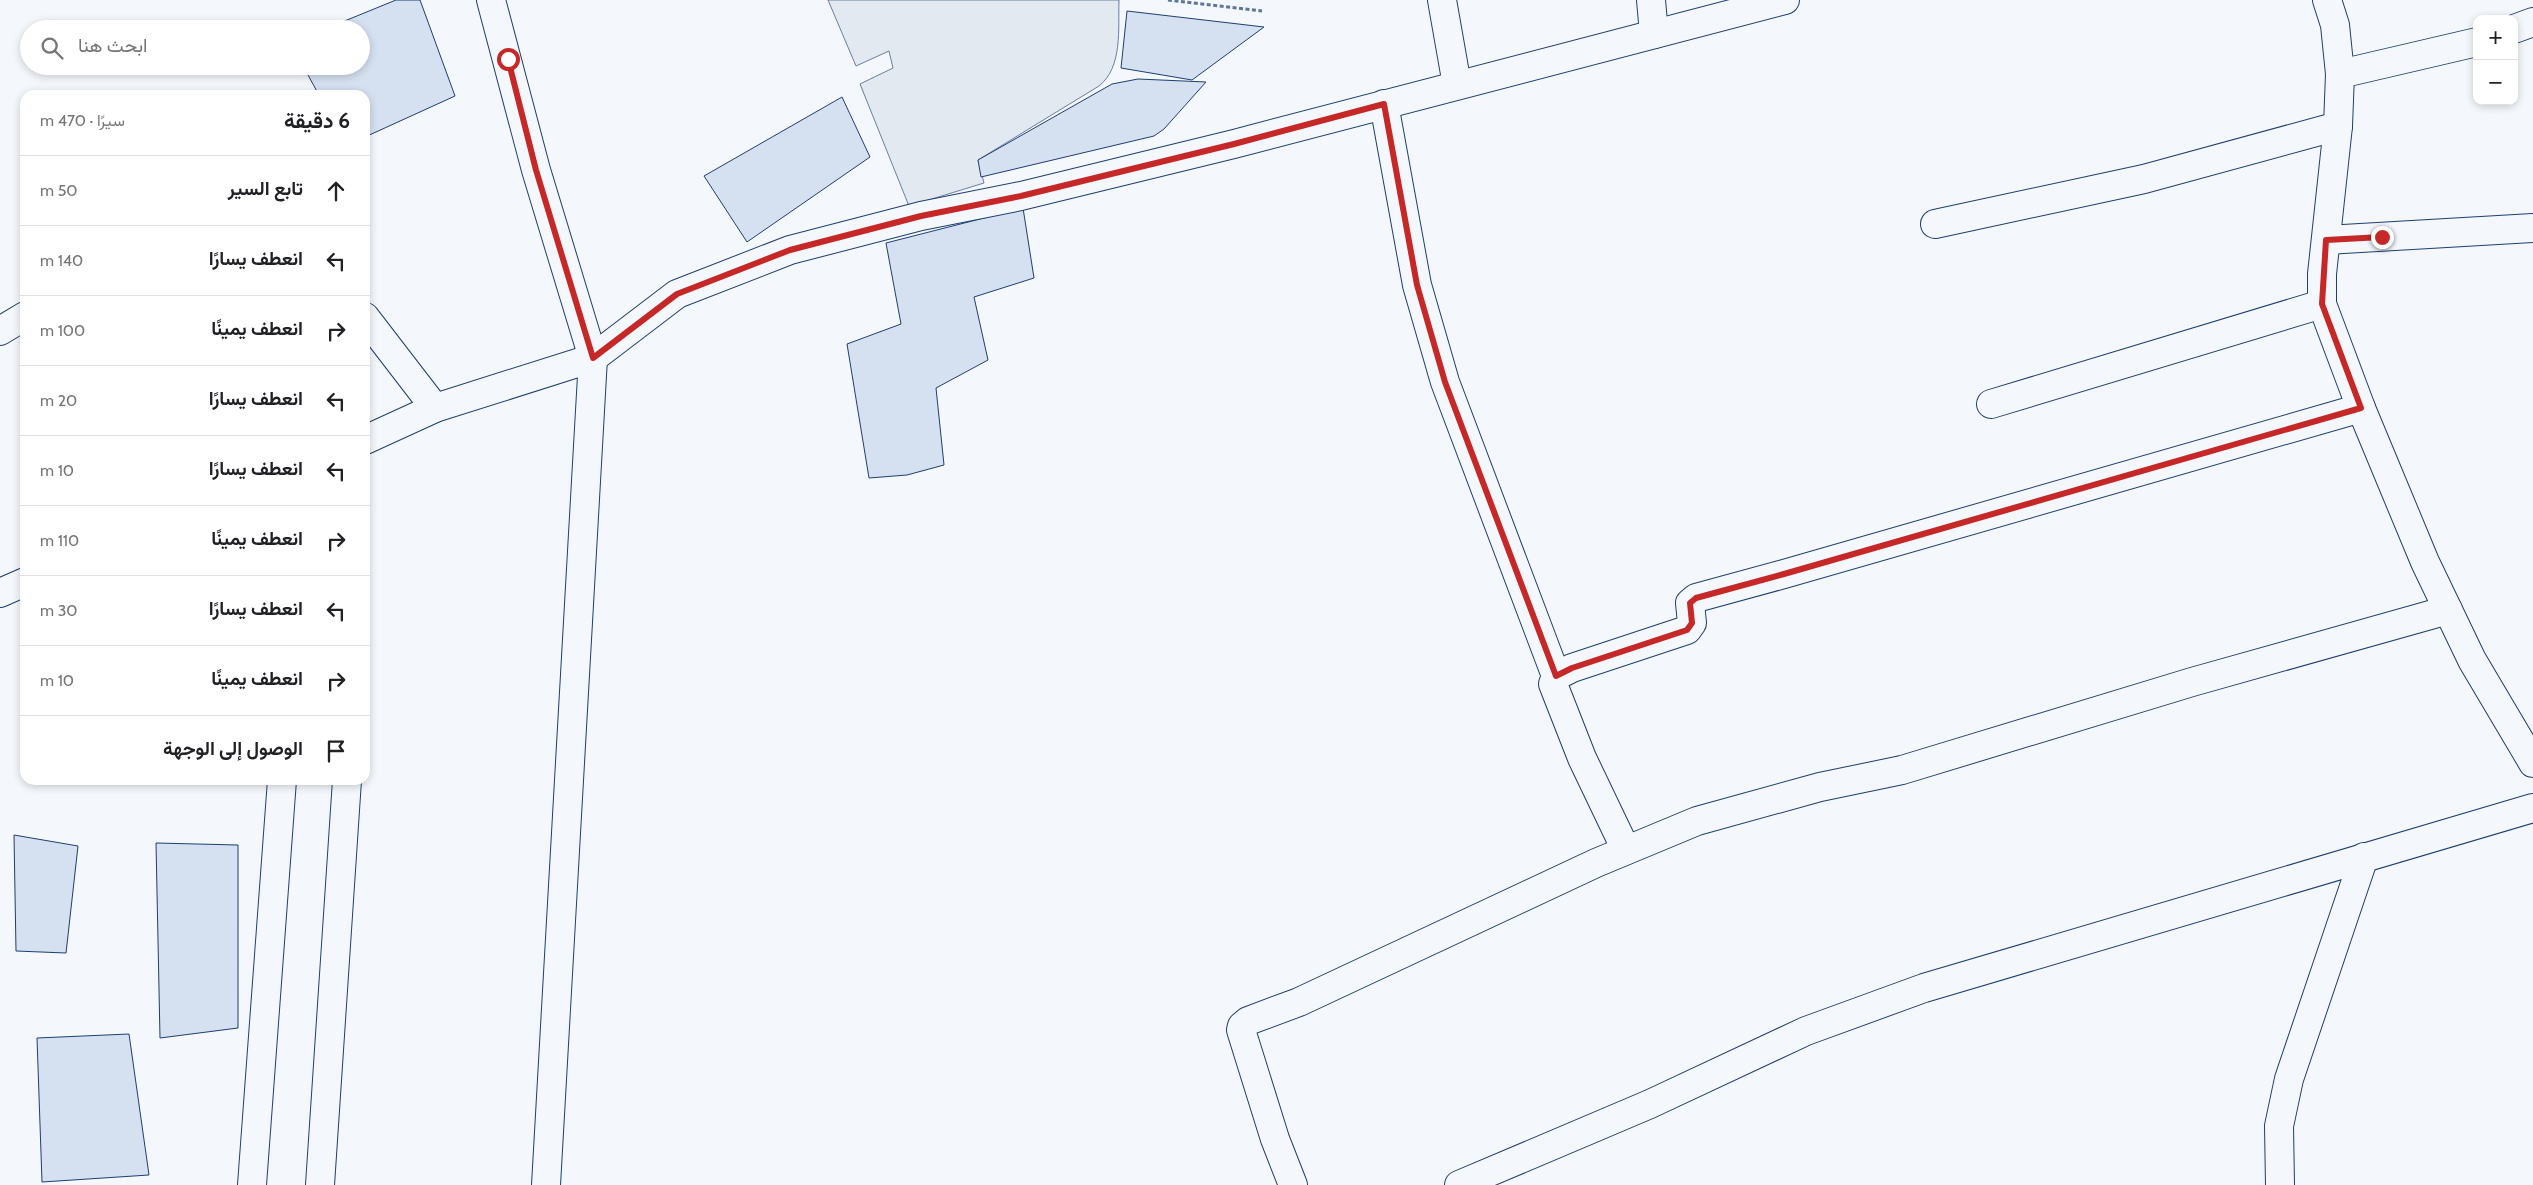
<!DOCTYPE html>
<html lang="ar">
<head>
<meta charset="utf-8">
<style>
	body { margin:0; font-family:Cabin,Vazirmatn,sans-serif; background:#f6f6f6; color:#202124; direction:rtl }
	.controls { position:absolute; right:15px; top:15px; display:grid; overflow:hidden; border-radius:10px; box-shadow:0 2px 8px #0003 }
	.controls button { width:45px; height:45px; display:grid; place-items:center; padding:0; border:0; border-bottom:1px solid #e0e0e0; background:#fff; color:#202124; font:25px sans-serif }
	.stop { position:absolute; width:15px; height:15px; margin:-11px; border:4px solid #c62828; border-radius:50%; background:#fff }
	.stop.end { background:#c62828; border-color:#fff; box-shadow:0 1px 5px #0008 }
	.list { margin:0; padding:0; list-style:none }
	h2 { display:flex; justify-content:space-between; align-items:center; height:65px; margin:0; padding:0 20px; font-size:21px }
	h2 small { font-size:16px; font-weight:400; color:#757577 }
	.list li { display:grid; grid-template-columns:32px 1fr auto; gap:15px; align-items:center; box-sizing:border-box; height:70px; padding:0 20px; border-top:1px solid #e0e0e0 }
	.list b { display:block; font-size:19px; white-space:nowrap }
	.list em { font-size:16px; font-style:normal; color:#757577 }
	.icon { flex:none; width:28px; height:28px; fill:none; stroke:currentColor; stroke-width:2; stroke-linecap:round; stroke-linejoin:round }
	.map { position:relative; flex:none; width:2533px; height:1185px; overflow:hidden; direction:ltr }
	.search { position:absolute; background:#fff; box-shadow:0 2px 8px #0003; left:20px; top:20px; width:350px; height:55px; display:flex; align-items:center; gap:12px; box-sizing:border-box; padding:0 18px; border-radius:28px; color:#757577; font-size:19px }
	.panel { position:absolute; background:#fff; box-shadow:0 2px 8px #0003; left:20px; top:90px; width:350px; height:695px; border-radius:15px; direction:rtl }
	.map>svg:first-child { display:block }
	.green { fill:#e3e9f0; stroke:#687fa3 }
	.building { fill:#d5e0f0; stroke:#1d3f73 }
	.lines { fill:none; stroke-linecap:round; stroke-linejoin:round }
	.minor-casing { stroke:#1d3f73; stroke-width:30 }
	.path { stroke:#5e769c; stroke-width:3; stroke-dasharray:4 2.5; stroke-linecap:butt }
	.minor { stroke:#f4f7fb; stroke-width:28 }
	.route { stroke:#c62828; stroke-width:6 }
</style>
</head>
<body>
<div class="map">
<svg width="2533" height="1185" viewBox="0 0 2533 1185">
	<rect width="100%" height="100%" fill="#f4f7fb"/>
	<!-- green -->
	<path class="green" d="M828,0H1119C1118,28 1123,67 1099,86L978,160L984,183L909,206L860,84L893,68L889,51L856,66Z"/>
	<!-- building -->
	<g class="building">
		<polygon points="396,0 420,0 455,96 365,137 365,95 319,95 303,66 361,66 361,29 325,29"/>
		<polygon points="1127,11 1264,27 1192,80 1121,68"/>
		<polygon points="1138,79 1206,82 1164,129 1154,136 981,177 978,160 1112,84"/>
		<polygon points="842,97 870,157 747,242 704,176"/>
		<polygon points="1023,208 1034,278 974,297 988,360 936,388 944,465 907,475 869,478 847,344 901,324 886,243"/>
		<polygon points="14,835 78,846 66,953 16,951"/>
		<polygon points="156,843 238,845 238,1028 160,1038"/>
		<polygon points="129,1034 149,1175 42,1182 37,1038"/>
	</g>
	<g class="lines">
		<!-- minor casing -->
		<g class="minor-casing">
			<g id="minor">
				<polyline points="491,0 536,170 593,358 546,1185"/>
				<polyline points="1442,0 1457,85"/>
				<polyline points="1651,0 1654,34"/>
				<polyline points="2327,0 2335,25 2340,74 2338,126 2322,274 2322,304 2361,408 2425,562 2472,660 2533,763"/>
				<polyline points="2514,29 2533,22"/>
				<polyline points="2340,74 2477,42"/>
				<polyline points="1384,104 1417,285 1445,382 1556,676"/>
				<polyline points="1935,224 2144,179 2338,126"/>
				<polyline points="2326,240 2533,228"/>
				<polyline points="365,317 435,408"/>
				<polyline points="0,331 25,316"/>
				<polyline points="1991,404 2322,304"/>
				<polyline points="365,440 435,408 593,358 677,294 790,250 921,216 1021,196 1234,144 1785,0"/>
				<polyline points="0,593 25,582"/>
				<polyline points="1626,850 1582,758 1553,684 1556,676 1572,668 1687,630 1692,623 1690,603 1696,598 1784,574 2361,408"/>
				<polyline points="252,1185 282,780"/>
				<polyline points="320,1185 347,780"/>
				<polyline points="1293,1185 1275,1139 1241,1030 1242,1026 1248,1021 1299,1002 1596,863 1697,821 1820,787 1902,770 2192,682 2448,610"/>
				<polyline points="1459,1185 1650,1104 1806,1031 1924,988 2533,808"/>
				<polyline points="2280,1185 2279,1126 2289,1079 2364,857"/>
			</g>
		</g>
		<!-- path -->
		<polyline class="path" points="1168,0 1262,11"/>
		<!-- minor -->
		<use href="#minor" class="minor"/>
	</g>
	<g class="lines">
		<!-- route -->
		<polyline class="route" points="508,59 536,170 593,358 677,294 790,250 921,216 1021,196 1234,144 1384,104 1417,285 1445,382 1556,676 1572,668 1687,630 1692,623 1690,603 1696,598 1784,574 2361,408 2322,304 2326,240 2382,237"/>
	</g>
</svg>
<div class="controls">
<button>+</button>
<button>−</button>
</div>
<div class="stop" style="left:508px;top:59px"></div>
<div class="stop end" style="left:2382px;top:237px"></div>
<div class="search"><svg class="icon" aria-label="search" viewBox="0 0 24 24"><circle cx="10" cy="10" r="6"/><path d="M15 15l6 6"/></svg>ابحث هنا</div>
<section class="panel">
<h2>6 دقيقة<small>سيرًا · 470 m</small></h2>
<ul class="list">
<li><svg class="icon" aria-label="ahead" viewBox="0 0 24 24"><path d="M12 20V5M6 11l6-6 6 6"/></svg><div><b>تابع السير</b></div><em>50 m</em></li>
<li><svg class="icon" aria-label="left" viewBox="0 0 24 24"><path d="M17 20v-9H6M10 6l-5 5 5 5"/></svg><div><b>انعطف يسارًا</b></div><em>140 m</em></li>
<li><svg class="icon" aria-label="right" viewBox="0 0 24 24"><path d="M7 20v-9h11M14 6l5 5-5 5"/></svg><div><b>انعطف يمينًا</b></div><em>100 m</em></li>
<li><svg class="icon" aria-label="left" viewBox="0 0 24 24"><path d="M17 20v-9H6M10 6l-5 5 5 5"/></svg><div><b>انعطف يسارًا</b></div><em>20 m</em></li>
<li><svg class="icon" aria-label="left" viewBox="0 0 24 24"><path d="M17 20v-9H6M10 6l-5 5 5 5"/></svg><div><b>انعطف يسارًا</b></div><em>10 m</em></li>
<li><svg class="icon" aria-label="right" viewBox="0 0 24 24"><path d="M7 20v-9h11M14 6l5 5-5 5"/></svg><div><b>انعطف يمينًا</b></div><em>110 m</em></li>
<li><svg class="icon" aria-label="left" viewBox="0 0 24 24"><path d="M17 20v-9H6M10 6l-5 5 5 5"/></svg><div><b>انعطف يسارًا</b></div><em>30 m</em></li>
<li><svg class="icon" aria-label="right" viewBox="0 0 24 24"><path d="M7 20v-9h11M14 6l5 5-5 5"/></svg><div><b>انعطف يمينًا</b></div><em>10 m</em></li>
<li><svg class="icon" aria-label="arrive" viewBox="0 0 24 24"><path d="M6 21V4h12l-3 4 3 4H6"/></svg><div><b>الوصول إلى الوجهة</b></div></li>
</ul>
</section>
</div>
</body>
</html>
